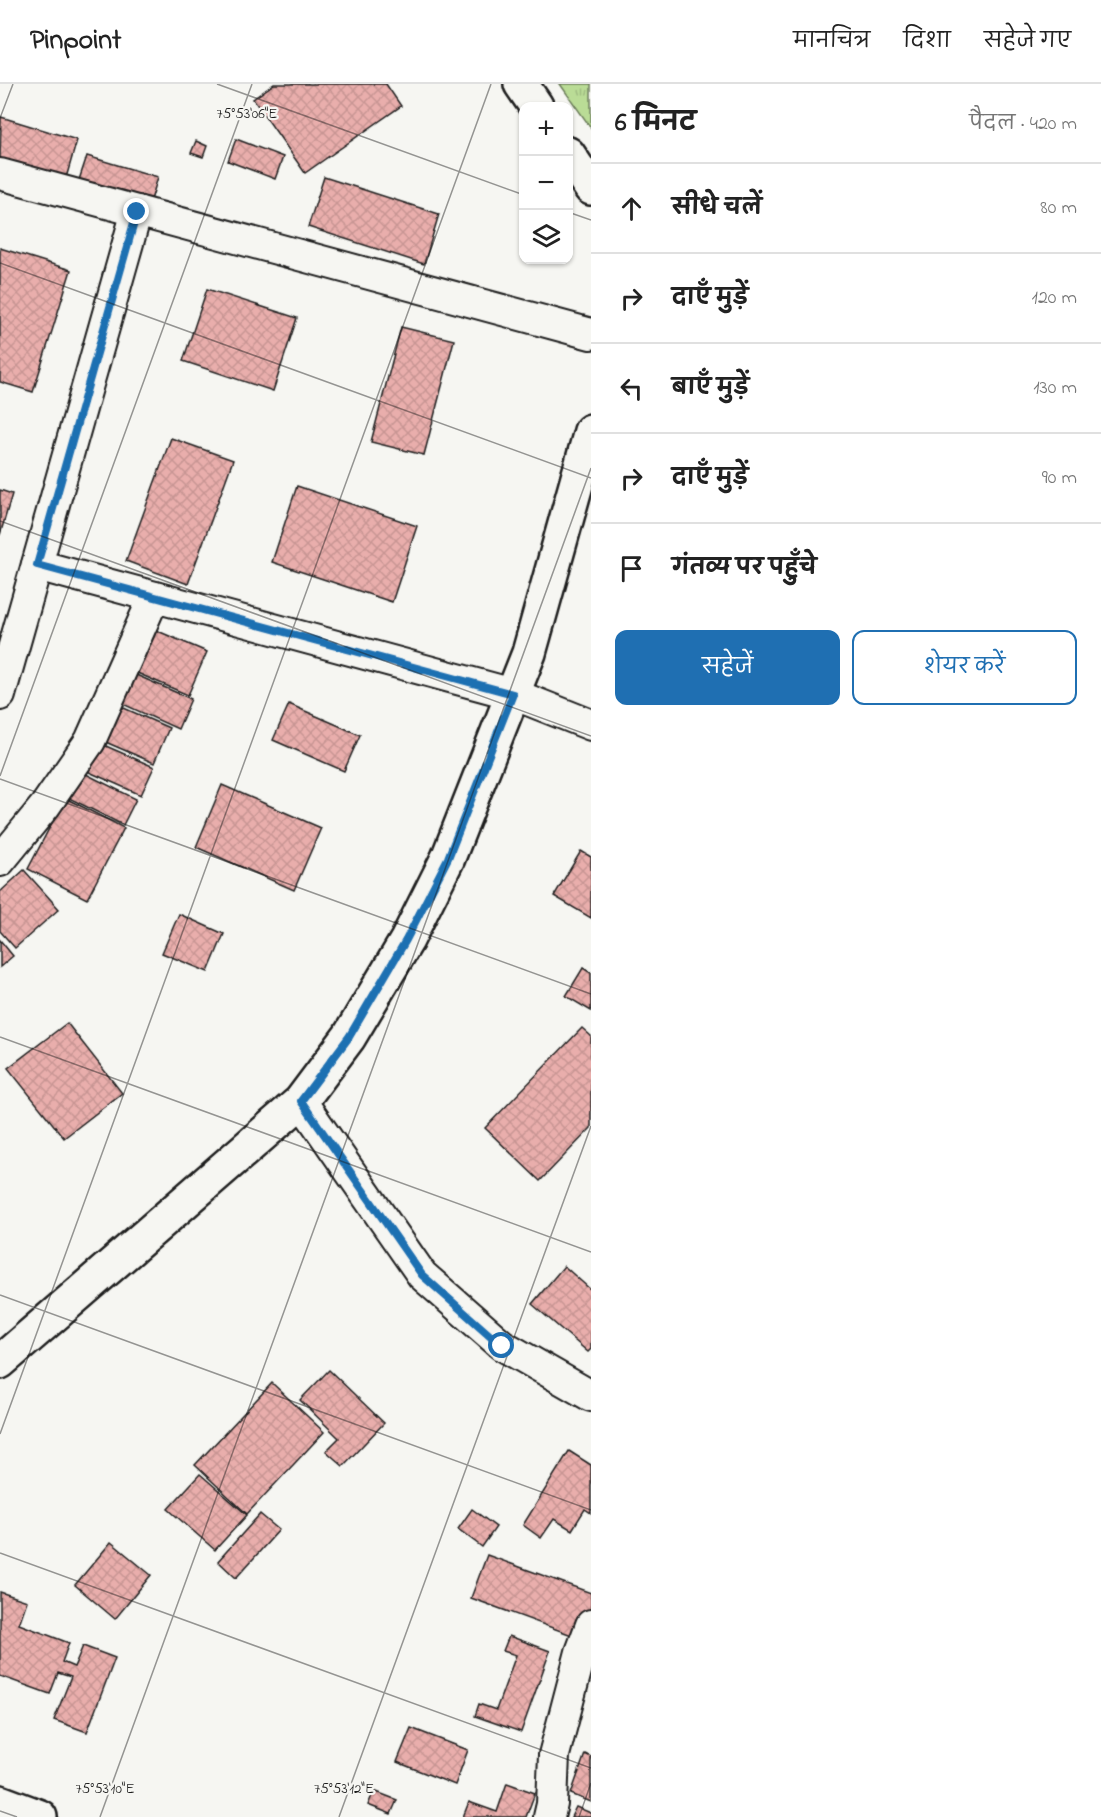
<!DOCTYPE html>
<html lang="hi">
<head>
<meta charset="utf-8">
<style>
	body { margin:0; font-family:"Indie Flower","Playpen Sans Deva",sans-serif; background:#f6f6f6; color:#222 }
	.controls { position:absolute; right:18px; top:18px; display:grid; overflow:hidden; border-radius:12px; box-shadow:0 2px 4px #0004 }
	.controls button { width:54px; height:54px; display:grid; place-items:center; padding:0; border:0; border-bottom:2px solid #e0e0e0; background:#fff; color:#222; font:30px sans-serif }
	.stop { position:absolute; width:18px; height:18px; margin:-14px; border:4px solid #1f6fb2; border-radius:50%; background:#fff }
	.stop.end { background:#1f6fb2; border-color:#fff; box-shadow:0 2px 6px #0008 }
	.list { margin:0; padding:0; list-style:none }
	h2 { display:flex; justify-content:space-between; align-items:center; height:78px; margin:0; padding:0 24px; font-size:26px }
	h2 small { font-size:20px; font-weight:400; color:#767676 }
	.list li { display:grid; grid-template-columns:39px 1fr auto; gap:18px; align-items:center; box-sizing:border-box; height:90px; padding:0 24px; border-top:2px solid #e0e0e0 }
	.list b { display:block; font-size:22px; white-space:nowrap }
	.list em { font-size:20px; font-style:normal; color:#767676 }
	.actions { display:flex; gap:12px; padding:18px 24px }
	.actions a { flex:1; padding:14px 0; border:2px solid #1f6fb2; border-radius:12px; text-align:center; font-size:21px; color:#1f6fb2 }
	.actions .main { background:#1f6fb2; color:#fff }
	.icon { flex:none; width:33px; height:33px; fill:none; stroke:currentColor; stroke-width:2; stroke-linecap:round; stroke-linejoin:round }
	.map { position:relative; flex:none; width:591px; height:1733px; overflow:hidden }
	header { display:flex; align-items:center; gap:36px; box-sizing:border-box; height:84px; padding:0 30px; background:#fff; border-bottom:2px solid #e0e0e0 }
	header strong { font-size:28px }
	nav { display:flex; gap:33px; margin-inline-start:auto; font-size:21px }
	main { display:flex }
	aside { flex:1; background:#fff }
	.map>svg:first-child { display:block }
	.park { fill:url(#park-tufts); stroke:#6b7c59; stroke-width:1.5 }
	.building { fill:url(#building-cross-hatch); stroke:#1c1c1c; stroke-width:1.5 }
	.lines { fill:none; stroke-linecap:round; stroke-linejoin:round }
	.street-casing { stroke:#1c1c1c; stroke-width:34 }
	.secondary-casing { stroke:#1c1c1c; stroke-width:38 }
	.street { stroke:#f6f6f2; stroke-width:30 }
	.secondary { stroke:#f6f6f2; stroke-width:33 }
	.route { stroke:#1f6fb2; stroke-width:8 }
	.ticks { fill:none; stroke:#1c1c1c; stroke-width:1.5; stroke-opacity:0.45 }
	.ticks-label { font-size:15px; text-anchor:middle; fill:#1c1c1c; stroke:#f6f6f2; stroke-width:4.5; stroke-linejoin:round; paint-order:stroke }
</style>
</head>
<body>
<header>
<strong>Pinpoint</strong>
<nav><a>मानचित्र</a><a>दिशा</a><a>सहेजे गए</a></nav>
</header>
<main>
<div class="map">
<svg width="591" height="1733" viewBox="0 0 591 1733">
	<defs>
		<pattern id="park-tufts" width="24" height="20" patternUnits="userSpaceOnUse" patternTransform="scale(1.5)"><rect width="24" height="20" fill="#badc96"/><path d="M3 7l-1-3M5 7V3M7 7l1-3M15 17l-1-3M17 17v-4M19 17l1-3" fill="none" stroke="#9fbc81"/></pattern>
		<pattern id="building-cross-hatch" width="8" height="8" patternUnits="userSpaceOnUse" patternTransform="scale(1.5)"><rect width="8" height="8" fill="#e9aeac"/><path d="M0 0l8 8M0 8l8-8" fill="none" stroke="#c79593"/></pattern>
	</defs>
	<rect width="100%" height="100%" fill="#f6f6f2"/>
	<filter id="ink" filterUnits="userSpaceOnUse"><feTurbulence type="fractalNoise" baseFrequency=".0167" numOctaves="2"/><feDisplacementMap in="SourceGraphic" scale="12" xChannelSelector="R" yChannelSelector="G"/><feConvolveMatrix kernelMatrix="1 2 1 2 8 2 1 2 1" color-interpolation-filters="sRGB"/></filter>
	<g filter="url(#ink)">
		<!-- park -->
		<polygon class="park" points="560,0 591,0 591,44"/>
		<!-- building -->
		<g class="building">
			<polygon points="274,0 386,0 401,22 305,89 253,15"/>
			<polygon points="1,33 77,56 66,94 0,75"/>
			<polygon points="236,55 283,73 275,95 228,77"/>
			<polygon points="196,57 207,62 203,73 191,69"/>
			<polygon points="87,72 158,93 149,123 77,102"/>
			<polygon points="324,93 439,130 424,180 308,143"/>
			<polygon points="0,164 71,186 33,308 0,298"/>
			<polygon points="207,205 297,234 273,307 183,277"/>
			<polygon points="401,243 454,256 424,371 371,358"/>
			<polygon points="171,354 233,376 188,500 126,477"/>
			<polygon points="297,402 417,442 392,518 272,478"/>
			<polygon points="0,406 12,410 0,451"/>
			<polygon points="153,545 207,568 188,611 135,588"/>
			<polygon points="127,587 191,615 178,645 114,616"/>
			<polygon points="289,620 360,651 344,687 273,656"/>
			<polygon points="117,621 169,644 154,679 101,656"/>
			<polygon points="99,659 154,683 141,711 87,687"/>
			<polygon points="82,688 136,715 123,741 69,714"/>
			<polygon points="222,701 321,744 294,806 196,763"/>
			<polygon points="65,714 124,744 87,815 28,785"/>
			<polygon points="581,767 591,773 591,834 554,812"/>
			<polygon points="24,786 59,825 15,864 0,847 0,808"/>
			<polygon points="179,830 224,850 208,888 162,869"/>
			<polygon points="0,856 13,872 0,883"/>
			<polygon points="583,884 591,889 591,927 566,912"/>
			<polygon points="67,939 122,1009 64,1054 8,984"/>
			<polygon points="582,944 591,952 591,1044 540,1097 485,1044"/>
			<polygon points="564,1182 591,1206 591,1265 588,1268 532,1220"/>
			<polygon points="329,1286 384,1339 343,1382 326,1367 339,1354 300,1316"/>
			<polygon points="272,1299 324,1348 247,1430 195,1381"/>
			<polygon points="569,1367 591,1381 591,1429 585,1425 572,1446 554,1435 541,1454 523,1441"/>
			<polygon points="200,1390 247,1431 215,1466 168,1425"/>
			<polygon points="472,1425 496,1443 482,1463 458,1445"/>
			<polygon points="260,1430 279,1446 236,1494 218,1477"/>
			<polygon points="111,1458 151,1491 115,1535 75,1501"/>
			<polygon points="487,1471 591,1509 591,1525 580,1554 471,1514"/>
			<polygon points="0,1508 27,1517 19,1540 69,1559 62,1578 74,1583 83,1562 115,1574 87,1648 54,1636 71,1593 58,1589 50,1610 0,1592"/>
			<polygon points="509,1552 550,1567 521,1648 475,1632 479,1620 496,1626 516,1571 503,1567"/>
			<polygon points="411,1644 468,1666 455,1701 397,1678"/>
			<polygon points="585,1670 591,1673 591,1718 571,1710"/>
			<polygon points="507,1699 535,1709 526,1733 463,1733 469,1718 497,1728"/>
			<polygon points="374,1707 397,1716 391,1730 368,1721"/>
			<polygon points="576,1723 591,1729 591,1733 571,1733"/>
		</g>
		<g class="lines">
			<!-- street casing -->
			<g class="street-casing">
				<g id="street">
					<polyline points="0,90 591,250"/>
					<polyline points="37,481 513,610 591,641"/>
					<polyline points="0,611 137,127"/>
					<polyline points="0,777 45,722 90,657 154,513"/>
					<polyline points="301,1017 422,1191 502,1261 591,1312"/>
					<polyline points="549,1733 552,1720 554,1671 581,1568 591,1541"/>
				</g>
			</g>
			<!-- secondary casing -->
			<g class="secondary-casing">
				<g id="secondary">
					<polyline points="521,0 536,22"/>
					<polyline points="568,70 591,104"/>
					<polyline points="0,1278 301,1017 349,953 407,856 448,774 529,569 591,347"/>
					<polyline points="0,1718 40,1733"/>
				</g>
			</g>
			<!-- street -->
			<use href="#street" class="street"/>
			<!-- secondary -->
			<use href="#secondary" class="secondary"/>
		</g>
	</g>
	<g class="lines" filter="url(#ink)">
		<!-- route -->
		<polyline class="route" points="137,128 37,481 513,610 448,774 406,856 349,953 301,1017 422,1191 502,1262"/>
	</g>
	<!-- ticks -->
	<path class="ticks" d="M217,0L524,111M0,34L13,0M568,128L591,136M0,179L591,394M0,437L591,652M0,692L252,0M0,695L591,910M0,953L591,1168M0,1211L591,1426M0,1350L491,0M0,1469L591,1684M0,1727L17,1733M100,1733L591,384M339,1733L591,1042M579,1733L591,1699"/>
	<g class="ticks-label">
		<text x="247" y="34">75°53'06"E</text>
		<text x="105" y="1709">75°53'10"E</text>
		<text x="344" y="1709">75°53'12"E</text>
	</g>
</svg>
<div class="controls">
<button>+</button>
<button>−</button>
<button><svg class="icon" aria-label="layers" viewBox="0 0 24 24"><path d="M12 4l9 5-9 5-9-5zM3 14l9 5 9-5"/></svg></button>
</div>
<div class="stop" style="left:502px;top:1262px"></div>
<div class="stop end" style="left:137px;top:128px"></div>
</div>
<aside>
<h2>6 मिनट<small>पैदल · 420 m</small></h2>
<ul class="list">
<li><svg class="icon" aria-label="ahead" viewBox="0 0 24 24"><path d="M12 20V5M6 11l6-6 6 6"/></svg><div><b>सीधे चलें</b></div><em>80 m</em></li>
<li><svg class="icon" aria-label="right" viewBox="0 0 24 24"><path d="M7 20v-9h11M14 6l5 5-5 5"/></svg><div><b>दाएँ मुड़ें</b></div><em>120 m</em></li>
<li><svg class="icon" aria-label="left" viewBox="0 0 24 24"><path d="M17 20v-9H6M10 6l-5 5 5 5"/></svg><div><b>बाएँ मुड़ें</b></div><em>130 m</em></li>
<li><svg class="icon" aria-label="right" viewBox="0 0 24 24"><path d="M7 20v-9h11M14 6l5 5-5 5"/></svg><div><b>दाएँ मुड़ें</b></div><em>90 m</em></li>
<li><svg class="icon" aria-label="arrive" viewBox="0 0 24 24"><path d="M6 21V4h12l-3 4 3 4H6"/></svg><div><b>गंतव्य पर पहुँचे</b></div></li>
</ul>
<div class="actions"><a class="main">सहेजें</a><a>शेयर करें</a></div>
</aside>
</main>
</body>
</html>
